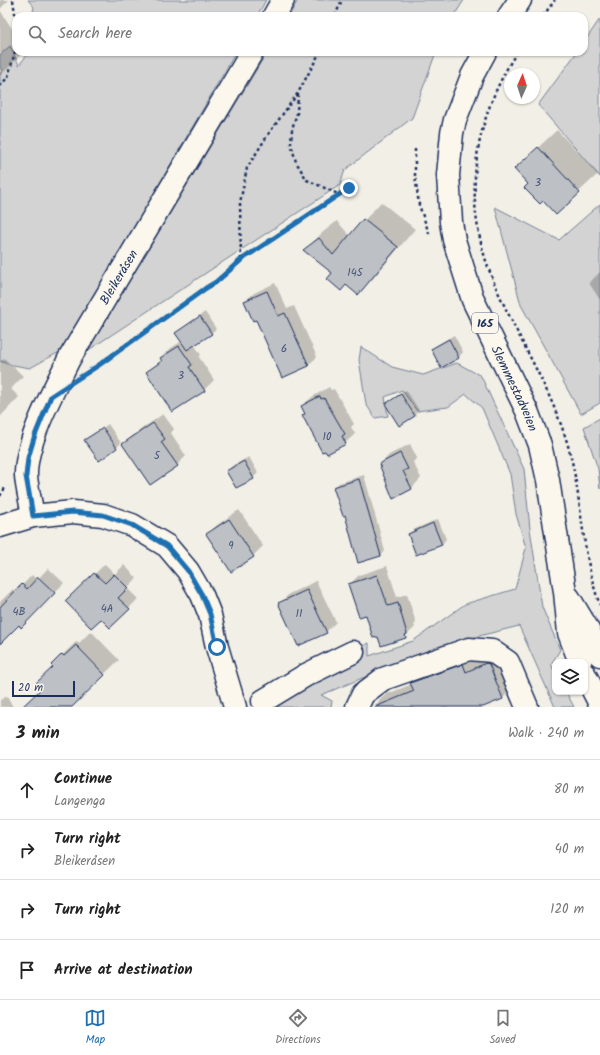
<!DOCTYPE html>
<html lang="en">
<head>
<meta charset="utf-8">
<style>
	body { margin:0; font-family:Kalam,sans-serif; background:#f2f2f2; color:#222 }
	.controls { position:absolute; right:12px; bottom:12px; display:grid; overflow:hidden; border-radius:8px; box-shadow:0 1px 3px #0004 }
	.controls button { width:36px; height:36px; display:grid; place-items:center; padding:0; border:0; border-bottom:1px solid #e0e0e0; background:#fff; color:#222; font:20px sans-serif }
	.compass { position:absolute; left:504px; top:68px; width:36px; height:36px; border-radius:50%; background:#fff; box-shadow:0 1px 3px #0004; rotate:3deg }
	.scale { position:absolute; left:12px; bottom:10px; width:63px; box-sizing:border-box; padding-left:4px; border:2px solid #1b2f5e; border-top:0; font-size:11px; line-height:14px; white-space:nowrap; color:#1b2f5e; -webkit-text-stroke:3px #fbf7ec; paint-order:stroke }
	.stop { position:absolute; width:12px; height:12px; margin:-9px; border:3px solid #1f6fb2; border-radius:50%; background:#fff }
	.stop.end { background:#1f6fb2; border-color:#fff; box-shadow:0 1px 4px #0008 }
	.list { margin:0; padding:0; list-style:none }
	h2 { display:flex; justify-content:space-between; align-items:center; height:52px; margin:0; padding:0 16px; font-size:17px }
	h2 small { font-size:13px; font-weight:400; color:#767676 }
	.list li { display:grid; grid-template-columns:26px 1fr auto; gap:12px; align-items:center; box-sizing:border-box; height:60px; padding:0 16px; border-top:1px solid #e0e0e0 }
	.list b { display:block; font-size:15px; white-space:nowrap }
	.list p { margin:0; font-size:13px; white-space:nowrap; color:#767676 }
	.list em { font-size:13px; font-style:normal; color:#767676 }
	.icon { flex:none; width:22px; height:22px; fill:none; stroke:currentColor; stroke-width:2; stroke-linecap:round; stroke-linejoin:round }
	.map { position:relative; flex:none; width:600px; height:707px; overflow:hidden }
	.search { position:absolute; background:#fff; box-shadow:0 1px 3px #0004; left:12px; right:12px; top:12px; height:44px; display:flex; align-items:center; gap:10px; box-sizing:border-box; padding:0 14px; border-radius:12px; color:#767676; font-size:15px }
	.sheet { height:292px; background:#fff }
	nav { display:flex; justify-content:space-around; align-items:center; box-sizing:border-box; height:56px; border-top:1px solid #e0e0e0; background:#fff; font-size:11px; color:#767676 }
	nav a { display:grid; justify-items:center; gap:2px }
	nav .on { color:#1f6fb2 }
	.map>svg:first-child { display:block }
	.green { fill:#d2d3d2; stroke:#768198 }
	.shadow { fill:#0003 }
	.building { fill:#bdc0c4; stroke:#1b2f5e }
	.lines { fill:none; stroke-linecap:round; stroke-linejoin:round }
	.minor-casing { stroke:#1b2f5e; stroke-width:25 }
	.major-casing { stroke:#1b2f5e; stroke-width:25 }
	.path { stroke:#1b2f5e; stroke-width:2.5; stroke-dasharray:3 3; stroke-linecap:butt }
	.minor { stroke:#fbf7ec; stroke-width:22 }
	.major { stroke:#fbf7ec; stroke-width:22 }
	.route { stroke:#1f6fb2; stroke-width:5 }
	.labels { text-anchor:middle; stroke-width:3; stroke-linejoin:round; paint-order:stroke }
	.number-label { font-size:11px; fill:#445378 }
	.shield { fill:#fbf7ec; stroke:#5e6b89; stroke-width:1 }
	.shield-label { font-size:12px; font-weight:bold; fill:#1b2f5e }
	.street-label { font-size:13px; fill:#1b2f5e; stroke:#fbf7ec }
</style>
</head>
<body>
<div class="map">
<svg width="600" height="707" viewBox="0 0 600 707">
	<rect width="100%" height="100%" fill="#f2efe6"/>
	<filter id="ink" filterUnits="userSpaceOnUse"><feTurbulence type="fractalNoise" baseFrequency=".025" numOctaves="2"/><feDisplacementMap in="SourceGraphic" scale="8" xChannelSelector="R" yChannelSelector="G"/><feConvolveMatrix kernelMatrix="1 2 1 2 8 2 1 2 1" color-interpolation-filters="sRGB"/></filter>
	<g filter="url(#ink)">
		<!-- green -->
		<g class="green">
			<polygon points="28,0 266,0 257,16 32,16 34,7"/>
			<polygon points="298,0 464,0 454,16 289,16"/>
			<polygon points="600,19 600,177 538,105 577,52 584,52 584,42"/>
			<polygon points="10,46 19,65 27,55 28,52 236,52 63,350 30,368 7,364 0,361 0,73 3,70 0,68 0,55"/>
			<polygon points="267,52 436,52 412,118 345,170 340,185 87,351"/>
			<polygon points="600,204 600,403 581,414 521,305 495,207 559,240"/>
			<polygon points="361,347 392,367 423,375 457,363 481,376 524,469 530,529 542,607 560,650 551,664 555,672 555,692 566,692 574,707 555,707 519,626 443,645 321,695 332,701 331,707 278,707 282,690 315,669 369,643 369,656 413,641 465,604 515,589 526,548 516,514 510,474 482,408 466,394 448,407 417,411 402,390 385,397 388,416 375,418 366,404 359,360"/>
			<polygon points="600,418 600,489 598,469 584,427"/>
		</g>
		<!-- shadow -->
		<g class="shadow">
			<polygon points="0,0 9,0 0,9"/>
			<polygon points="0,10 16,35 16,52 24,52 0,76"/>
			<polygon points="557,130 598,174 556,213 515,169"/>
			<polygon points="381,202 415,229 375,276 358,294 305,250 322,233 337,221 350,236"/>
			<polygon points="600,272 600,300 589,283"/>
			<polygon points="275,283 287,309 294,306 317,357 308,365 256,318 245,301 254,293"/>
			<polygon points="205,312 216,329 211,333 194,344 201,355 199,357 214,380 204,390 172,411 147,373 162,359 161,358 171,348 182,341 176,333 181,329"/>
			<polygon points="454,335 463,352 459,357 441,366 432,349 437,345"/>
			<polygon points="4,358 23,376 11,389 19,397 0,417 0,362"/>
			<polygon points="329,387 331,390 334,389 354,424 351,427 355,434 345,443 303,415 306,413 302,406 312,397"/>
			<polygon points="406,390 419,410 414,415 386,404 391,400"/>
			<polygon points="163,414 174,429 171,433 186,456 177,465 124,444 133,435"/>
			<polygon points="108,424 121,443 116,448 86,441"/>
			<polygon points="410,444 417,458 413,462 421,478 412,488 393,497 380,465 389,455"/>
			<polygon points="249,457 258,473 253,478 236,487 227,471 232,466"/>
			<polygon points="364,475 385,551 381,556 345,514 334,488 339,483"/>
			<polygon points="239,510 263,546 253,556 208,534 217,525"/>
			<polygon points="438,519 446,539 442,544 417,554 409,534 413,530"/>
			<polygon points="105,564 115,574 124,565 137,578 127,588 138,599 110,627 101,618 67,601"/>
			<polygon points="387,566 397,597 407,594 416,623 414,625 415,627 405,637 378,636 349,585 359,575"/>
			<polygon points="48,568 64,583 21,626 19,624 0,637 0,602 13,589 16,592 32,575 37,580"/>
			<polygon points="316,581 336,622 326,632 280,604 289,594"/>
			<polygon points="91,631 119,660 70,707 24,707 42,689 54,667 52,665 77,641 79,643"/>
			<polygon points="502,650 517,684 503,698 481,707 373,707 385,695 412,684 425,669"/>
			<polygon points="7,696 13,707 0,707 0,700"/>
		</g>
		<!-- building -->
		<g class="building">
			<polygon points="538,147 580,193 556,215 543,201 540,204 524,188 528,184 514,169"/>
			<polygon points="363,219 398,247 358,295 346,285 341,291 327,279 332,273 303,250 319,238 333,255"/>
			<polygon points="267,291 278,316 285,313 309,366 282,378 256,320 253,321 244,301"/>
			<polygon points="200,316 212,334 187,350 175,333"/>
			<polygon points="449,339 459,358 441,368 431,349"/>
			<polygon points="179,346 192,365 189,367 205,391 172,412 146,372 162,361 160,358"/>
			<polygon points="401,394 415,416 399,426 385,404"/>
			<polygon points="320,396 321,399 324,398 345,434 342,436 346,444 327,454 325,451 322,452 302,415 305,414 301,406"/>
			<polygon points="153,423 165,439 161,442 178,466 150,485 122,444"/>
			<polygon points="103,428 117,448 99,461 84,440"/>
			<polygon points="400,453 408,469 403,471 412,489 393,499 379,464"/>
			<polygon points="244,461 254,479 236,488 226,471"/>
			<polygon points="359,479 381,556 358,563 345,515 343,516 333,487"/>
			<polygon points="229,519 254,557 231,572 206,534"/>
			<polygon points="433,523 442,545 416,555 408,534"/>
			<polygon points="94,573 105,583 114,574 128,588 118,598 130,609 110,628 101,619 91,628 65,601"/>
			<polygon points="377,575 388,606 398,603 407,634 405,635 406,638 381,646 378,637 373,638 366,615 359,617 348,584"/>
			<polygon points="38,577 55,593 21,628 19,625 0,644 0,607 22,584 27,589"/>
			<polygon points="307,590 327,633 298,646 278,603"/>
			<polygon points="76,645 105,675 72,707 22,707 41,689 36,683 53,667 51,665 62,654 64,656"/>
			<polygon points="486,663 489,664 503,699 483,707 375,707 414,691 410,683 463,664 466,672"/>
		</g>
		<g class="lines">
			<!-- minor casing -->
			<g class="minor-casing">
				<g id="minor">
					<polyline points="274,16 283,0"/>
					<path id="s1" d="M33,516C31,503 27,489 26,476C25,442 54,390 69,359L252,52"/>
					<polyline points="263,701 306,675 353,652"/>
					<polyline points="357,707 363,694 383,679 469,649 492,651 508,662 527,707"/>
				</g>
			</g>
			<!-- major casing -->
			<g class="major-casing">
				<g id="major">
					<polyline points="509,16 520,0"/>
					<path id="s2" d="M485,52L472,76L455,120L452,133L448,175L451,222L454,240L473,300L527,411L540,445L548,480L565,592L569,633L580,662"/>
					<polyline points="0,526 33,516 73,512 103,515 132,525 167,546 188,571 202,595 210,615 217,647 235,707"/>
					<polyline points="569,598 587,628 600,655"/>
					<polyline points="585,675 600,704"/>
				</g>
			</g>
			<!-- path -->
			<g class="path">
				<polyline points="13,0 16,20"/>
				<polyline points="335,16 342,0"/>
				<polyline points="543,16 555,0"/>
				<path d="M517,52C472,122 461,202 493,280C515,334 548,383 566,439C583,493 580,552 600,605"/>
				<polyline points="0,86 8,77 16,48"/>
				<polyline points="298,94 297,113 292,129 291,144 296,162 307,180 338,194"/>
				<polyline points="415,149 415,175 419,205 430,236"/>
				<polyline points="241,260 240,203 247,168 267,136 298,93 320,52"/>
				<polyline points="87,373 206,288 216,282 241,260 349,188"/>
				<polyline points="0,496 5,488"/>
			</g>
			<!-- minor -->
			<use href="#minor" class="minor"/>
			<!-- major -->
			<use href="#major" class="major"/>
		</g>
	</g>
	<g class="lines" filter="url(#ink)">
		<!-- route -->
		<polyline class="route" points="217,647 210,614 202,595 188,571 167,546 132,525 103,515 73,512 33,516 26,476 28,458 34,438 51,396 99,365 206,288 216,282 241,260 349,188"/>
	</g>
	<g class="labels">
		<!-- number labels -->
		<g class="number-label">
			<text x="538" y="186">3</text>
			<text x="355" y="276">145</text>
			<text x="284" y="352">6</text>
			<text x="181" y="379">3</text>
			<text x="327" y="440">10</text>
			<text x="157" y="459">5</text>
			<text x="231" y="549">9</text>
			<text x="107" y="612">4A</text>
			<text x="19" y="615">4B</text>
			<text x="299" y="617">11</text>
		</g>
		<!-- shield labels -->
		<rect class="shield" x="472" y="313" width="26" height="20" rx="3"/>
		<g class="shield-label">
			<text x="485" y="327">165</text>
		</g>
		<!-- street labels -->
		<g class="street-label">
			<text dy="5" stroke="none"><textPath href="#s1" startOffset="262">Bleikeråsen</textPath></text>
			<text dy="5" stroke="none"><textPath href="#s2" startOffset="356">Slemmestadveien</textPath></text>
		</g>
	</g>
</svg>
<div class="controls">
<button><svg class="icon" aria-label="layers" viewBox="0 0 24 24"><path d="M12 4l9 5-9 5-9-5zM3 14l9 5 9-5"/></svg></button>
</div>
<svg class="compass" viewBox="-18 -18 36 36"><path d="M0-13l5 13h-10z" fill="#e53935"/><path d="M0 13l5-13h-10z" fill="#767676"/></svg>
<div class="scale">20 m</div>
<div class="stop" style="left:217px;top:647px"></div>
<div class="stop end" style="left:349px;top:188px"></div>
<div class="search"><svg class="icon" aria-label="search" viewBox="0 0 24 24"><circle cx="10" cy="10" r="6"/><path d="M15 15l6 6"/></svg>Search here</div>
</div>
<section class="sheet">
<h2>3 min<small>Walk · 240 m</small></h2>
<ul class="list">
<li><svg class="icon" aria-label="ahead" viewBox="0 0 24 24"><path d="M12 20V5M6 11l6-6 6 6"/></svg><div><b>Continue</b><p>Langenga</p></div><em>80 m</em></li>
<li><svg class="icon" aria-label="right" viewBox="0 0 24 24"><path d="M7 20v-9h11M14 6l5 5-5 5"/></svg><div><b>Turn right</b><p>Bleikeråsen</p></div><em>40 m</em></li>
<li><svg class="icon" aria-label="right" viewBox="0 0 24 24"><path d="M7 20v-9h11M14 6l5 5-5 5"/></svg><div><b>Turn right</b></div><em>120 m</em></li>
<li><svg class="icon" aria-label="arrive" viewBox="0 0 24 24"><path d="M6 21V4h12l-3 4 3 4H6"/></svg><div><b>Arrive at destination</b></div></li>
</ul>
</section>
<nav>
<a class="on"><svg class="icon" aria-label="map" viewBox="0 0 24 24"><path d="M3 6l6-2 6 2 6-2v14l-6 2-6-2-6 2zM9 4v14M15 6v14"/></svg>Map</a>
<a><svg class="icon" aria-label="directions" viewBox="0 0 24 24"><path d="M12 3l9 9-9 9-9-9zM9 14v-3h6M13 9l2 2-2 2"/></svg>Directions</a>
<a><svg class="icon" aria-label="saved" viewBox="0 0 24 24"><path d="M7 4h10v16l-5-4-5 4z"/></svg>Saved</a>
</nav>
</body>
</html>
